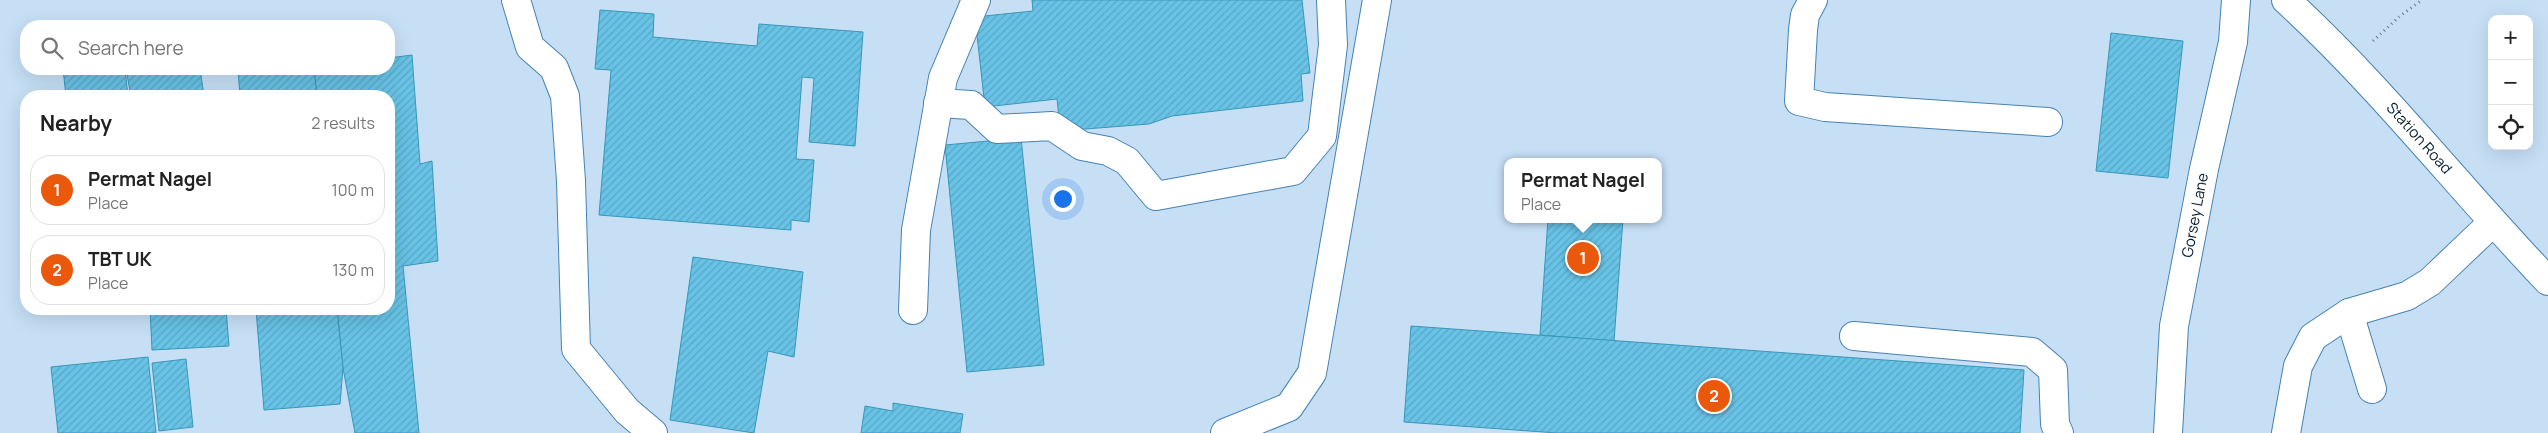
<!DOCTYPE html>
<html lang="en">
<head>
<meta charset="utf-8">
<style>
	body { margin:0; font-family:Manrope,sans-serif; background:#f2f2f2; color:#222 }
	.controls { position:absolute; right:15px; top:15px; display:grid; overflow:hidden; border-radius:10px; box-shadow:0 5px 20px #0002 }
	.controls button { width:45px; height:45px; display:grid; place-items:center; padding:0; border:0; border-bottom:1px solid #e0e0e0; background:#fff; color:#222; font:25px sans-serif }
	.you { position:absolute; left:1062px; top:198px; width:18px; height:18px; margin:-12px; border:4px solid #fff; border-radius:50%; background:#1a73e8; box-shadow:0 0 0 8px #1a73e833 }
	.badge { display:grid; place-items:center; width:32px; height:32px; border-radius:50%; background:#ea580c; color:#fff; font-size:16px; font-weight:700 }
	.pin { position:absolute; translate:-50% -50%; border:2px solid #fff; box-shadow:0 1px 5px #0006 }
	.popup { position:absolute; left:1504px; top:158px; width:158px; height:65px; box-sizing:border-box; display:grid; place-content:center; border-radius:10px; background:#fff; filter:drop-shadow(0 1px 4px #0005); font-size:16px; white-space:nowrap; color:#767676 }
	.popup b { font-size:19px; color:#222 }
	.popup::after { content:''; position:absolute; left:50%; top:100%; margin-left:-10px; border:10px solid transparent; border-top-color:#fff }
	.list { margin:0; padding:0; list-style:none }
	h2 { display:flex; justify-content:space-between; align-items:center; height:65px; margin:0; padding:0 20px; font-size:21px }
	h2 small { font-size:16px; font-weight:400; color:#767676 }
	.list li { display:grid; grid-template-columns:32px 1fr auto; gap:15px; align-items:center; box-sizing:border-box; height:70px; margin:0 10px 10px; padding:0 10px; border:1px solid #e0e0e0; border-radius:20px }
	.list b { display:block; font-size:19px; white-space:nowrap }
	.list p { margin:0; font-size:16px; white-space:nowrap; color:#767676 }
	.list em { font-size:16px; font-style:normal; color:#767676 }
	.icon { flex:none; width:28px; height:28px; fill:none; stroke:currentColor; stroke-width:2; stroke-linecap:round; stroke-linejoin:round }
	.map { position:relative; flex:none; width:2548px; height:433px; overflow:hidden }
	.search { position:absolute; background:#fff; box-shadow:0 5px 20px #0002; left:20px; top:20px; width:375px; height:55px; display:flex; align-items:center; gap:12px; box-sizing:border-box; padding:0 18px; border-radius:20px; color:#767676; font-size:19px }
	.panel { position:absolute; background:#fff; box-shadow:0 5px 20px #0002; left:20px; top:90px; width:375px; height:225px; border-radius:20px }
	.map>svg:first-child { display:block }
	.building { fill:url(#building-hatch); stroke:#3897b8 }
	.lines { fill:none; stroke-linecap:round; stroke-linejoin:round }
	.minor-casing { stroke:#4582b4; stroke-width:30 }
	.path { stroke:#627b90; stroke-width:3; stroke-dasharray:1 4; stroke-linecap:butt }
	.minor { stroke:#fff; stroke-width:28 }
	.labels { text-anchor:middle; stroke-width:4; stroke-linejoin:round; paint-order:stroke }
	.street-label { font-size:15px; fill:#041d31; stroke:#fcfcfc }
</style>
</head>
<body>
<div class="map">
<svg width="2548" height="433" viewBox="0 0 2548 433">
	<defs>
		<pattern id="building-hatch" width="6" height="6" patternUnits="userSpaceOnUse" patternTransform="scale(1.25)"><rect width="6" height="6" fill="#68c3e6"/><path d="M-1 1l2-2M0 6l6-6M5 7l2-2" fill="none" stroke="#59a7c6"/></pattern>
	</defs>
	<rect width="100%" height="100%" fill="#c6dff5"/>
	<!-- building -->
	<g class="building">
		<polygon points="1032,0 1302,0 1310,73 1301,74 1303,101 1172,116 1149,124 1073,130 1061,138 1057,99 985,107 975,17 1033,11"/>
		<polygon points="600,10 654,14 653,37 757,46 759,24 863,32 855,146 809,142 814,78 802,77 796,159 814,160 809,222 791,220 791,230 599,215 611,70 595,69"/>
		<polygon points="2111,33 2183,41 2168,178 2096,171"/>
		<polygon points="412,55 420,164 432,161 438,261 403,266 419,433 355,433 343,368 337,309 389,309 389,96 317,96 314,69 389,69 389,58"/>
		<polygon points="63,69 125,69 128,96 66,96"/>
		<polygon points="126,69 200,69 204,96 135,96 134,91 130,91"/>
		<polygon points="238,69 314,69 317,96 240,96"/>
		<polygon points="1021,138 1044,365 967,372 945,145"/>
		<polygon points="1548,219 1623,219 1614,341 1540,335"/>
		<polygon points="693,257 803,272 794,357 768,351 754,433 670,420"/>
		<polygon points="150,309 226,309 229,346 152,350"/>
		<polygon points="256,309 337,309 343,368 340,404 264,410"/>
		<polygon points="1411,326 2024,370 2020,433 1557,433 1404,422"/>
		<polygon points="148,357 156,433 58,433 51,367"/>
		<polygon points="186,359 193,427 159,431 152,363"/>
		<polygon points="893,403 963,414 960,433 861,433 865,406 893,411"/>
	</g>
	<g class="lines">
		<!-- minor casing -->
		<g class="minor-casing">
			<g id="minor">
				<polyline points="516,0 530,47 554,68 565,96 571,181 576,349 627,411 653,433"/>
				<polyline points="1813,0 1805,15 1803,30 1799,101 1825,107 2048,122"/>
				<path id="s1" d="M2286,0C2380,86 2460,189 2548,281"/>
				<polyline points="938,103 971,105 997,129 1052,126 1082,146 1108,151 1127,161 1156,196 1293,171 1322,136 1333,45 1331,0"/>
				<polyline points="913,310 916,230 943,78 976,0"/>
				<polyline points="2349,313 2372,389"/>
				<polyline points="1854,336 2032,352 2053,370 2055,424 2059,433"/>
				<polyline points="1225,433 1289,407 1312,373 1377,0"/>
				<path id="s2" d="M2168,433L2174,326L2204,169L2233,42L2236,0"/>
				<polyline points="2286,433 2298,366 2313,337 2349,313 2407,296 2430,282 2492,223"/>
			</g>
		</g>
		<!-- path -->
		<polyline class="path" points="2373,41 2400,16 2422,0"/>
		<!-- minor -->
		<use href="#minor" class="minor"/>
	</g>
	<g class="labels">
		<!-- street labels -->
		<g class="street-label">
			<text dy="5" stroke="none"><textPath href="#s1" startOffset="192">Station Road</textPath></text>
			<text dy="5" stroke="none"><textPath href="#s2" startOffset="220">Gorsey Lane</textPath></text>
		</g>
	</g>
</svg>
<div class="controls">
<button>+</button>
<button>−</button>
<button><svg class="icon" aria-label="locate" viewBox="0 0 24 24"><circle cx="12" cy="12" r="6"/><path d="M12 2v4M12 18v4M2 12h4M18 12h4"/></svg></button>
</div>
<div class="you"></div>
<div class="pin badge" style="left:1583px;top:258px">1</div>
<div class="popup"><b>Permat Nagel</b>Place</div>
<div class="pin badge" style="left:1714px;top:396px">2</div>
<div class="search"><svg class="icon" aria-label="search" viewBox="0 0 24 24"><circle cx="10" cy="10" r="6"/><path d="M15 15l6 6"/></svg>Search here</div>
<section class="panel">
<h2>Nearby<small>2 results</small></h2>
<ul class="list">
<li><span class="badge">1</span><div><b>Permat Nagel</b><p>Place</p></div><em>100 m</em></li>
<li><span class="badge">2</span><div><b>TBT UK</b><p>Place</p></div><em>130 m</em></li>
</ul>
</section>
</div>
</body>
</html>
